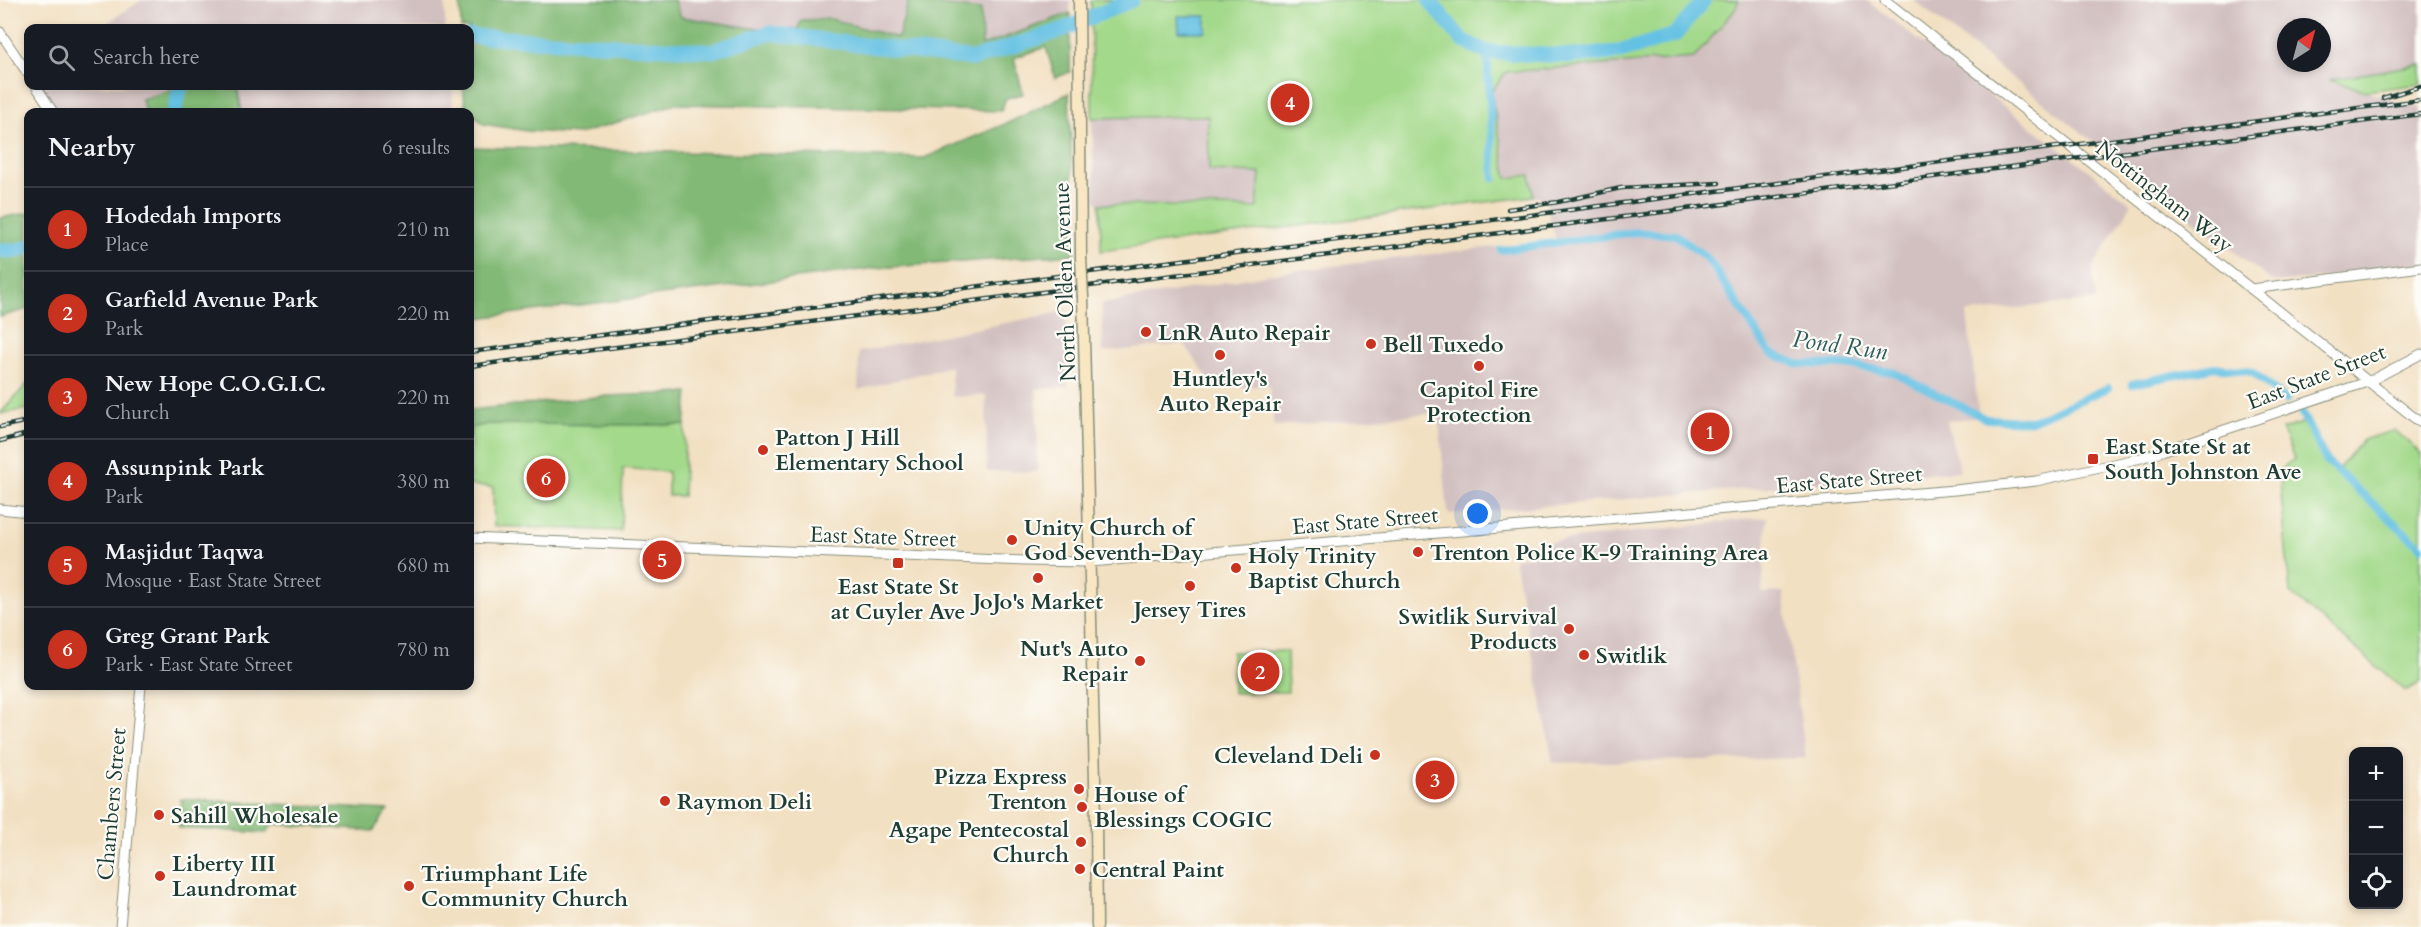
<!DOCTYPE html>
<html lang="en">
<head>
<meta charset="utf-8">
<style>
	body { margin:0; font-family:Cardo,serif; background:#20242c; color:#f1f3f6 }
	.controls { position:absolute; right:18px; bottom:18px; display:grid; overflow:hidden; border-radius:12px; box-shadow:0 3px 9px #0003 }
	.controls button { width:54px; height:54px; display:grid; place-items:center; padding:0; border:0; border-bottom:2px solid #363941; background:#171b24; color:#f1f3f6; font:30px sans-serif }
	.compass { position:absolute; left:2277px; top:18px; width:54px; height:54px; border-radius:50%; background:#171b24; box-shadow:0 3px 9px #0003; rotate:36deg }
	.you { position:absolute; left:1478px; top:514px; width:21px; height:21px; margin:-15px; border:4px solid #fff; border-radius:50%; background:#1a73e8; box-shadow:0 0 0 9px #1a73e833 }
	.badge { display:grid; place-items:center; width:39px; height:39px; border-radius:50%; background:#c8321e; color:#fff; font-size:20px; font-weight:700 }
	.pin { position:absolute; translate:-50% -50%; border:3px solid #fff; box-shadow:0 2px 6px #0006 }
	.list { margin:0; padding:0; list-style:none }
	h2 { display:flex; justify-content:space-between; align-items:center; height:78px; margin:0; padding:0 24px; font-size:26px }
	h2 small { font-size:20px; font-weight:400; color:#9ea1a6 }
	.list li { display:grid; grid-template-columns:39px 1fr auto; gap:18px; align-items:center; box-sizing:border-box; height:84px; padding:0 24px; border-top:2px solid #363941 }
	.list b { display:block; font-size:22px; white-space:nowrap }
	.list p { margin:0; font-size:20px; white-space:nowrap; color:#9ea1a6 }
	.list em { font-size:20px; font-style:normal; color:#9ea1a6 }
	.icon { flex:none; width:33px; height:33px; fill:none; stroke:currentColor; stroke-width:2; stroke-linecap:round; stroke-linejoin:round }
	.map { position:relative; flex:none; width:2421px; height:927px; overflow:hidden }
	.search { position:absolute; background:#171b24; box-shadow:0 3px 9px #0003; left:24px; top:24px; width:450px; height:66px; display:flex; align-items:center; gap:15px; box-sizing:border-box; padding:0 21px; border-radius:12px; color:#9ea1a6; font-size:22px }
	.panel { position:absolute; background:#171b24; box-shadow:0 3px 9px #0003; left:24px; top:108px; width:450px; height:582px; border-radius:12px }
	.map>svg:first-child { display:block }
	.industrial { fill:#d2bfc0; fill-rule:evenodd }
	.green { fill:#a3d98a; stroke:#618b5f; stroke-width:1.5 }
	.forest { fill:#82b976; stroke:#507b55; stroke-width:1.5 }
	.water { fill:#65c1e3; stroke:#427f8c; stroke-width:1.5 }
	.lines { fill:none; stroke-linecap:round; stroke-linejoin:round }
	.canal { stroke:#65c1e3; stroke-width:8 }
	.river { stroke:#65c1e3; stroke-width:15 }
	.tertiary-casing { stroke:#888e7b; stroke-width:11 }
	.secondary-casing { stroke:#888e7b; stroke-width:13 }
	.tertiary { stroke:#fff; stroke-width:9 }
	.secondary { stroke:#f9e7c3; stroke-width:10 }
	.rail-casing { stroke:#1f3d34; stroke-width:4.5 }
	.rail { stroke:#fdfcf7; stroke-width:2; stroke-dasharray:7; stroke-linecap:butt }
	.secondary-bridge-casing { stroke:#888e7b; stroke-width:13; stroke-linecap:butt }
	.secondary-bridge { stroke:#f9e7c3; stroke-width:10 }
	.poi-dot { fill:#c8321e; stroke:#fdfcf7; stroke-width:2 }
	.labels { text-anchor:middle; stroke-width:4.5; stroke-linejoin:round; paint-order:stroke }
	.street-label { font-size:22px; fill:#1f3d34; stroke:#fdfcf7 }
	.poi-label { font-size:22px; font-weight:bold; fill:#1f3d34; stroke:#fdfcf7; text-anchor:start }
	.water-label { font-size:24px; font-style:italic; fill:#305e60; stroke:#fdfcf7 }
</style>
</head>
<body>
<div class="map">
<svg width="2421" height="927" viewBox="0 0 2421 927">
	<rect width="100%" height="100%" fill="#fdfcf7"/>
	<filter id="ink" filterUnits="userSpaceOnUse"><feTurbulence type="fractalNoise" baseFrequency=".0167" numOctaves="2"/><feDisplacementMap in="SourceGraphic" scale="12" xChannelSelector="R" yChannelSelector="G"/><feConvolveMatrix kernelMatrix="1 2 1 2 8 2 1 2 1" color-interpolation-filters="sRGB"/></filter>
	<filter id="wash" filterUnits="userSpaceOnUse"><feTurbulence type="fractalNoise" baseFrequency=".008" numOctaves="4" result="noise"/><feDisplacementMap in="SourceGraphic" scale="24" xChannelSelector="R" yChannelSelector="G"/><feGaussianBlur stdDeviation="1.35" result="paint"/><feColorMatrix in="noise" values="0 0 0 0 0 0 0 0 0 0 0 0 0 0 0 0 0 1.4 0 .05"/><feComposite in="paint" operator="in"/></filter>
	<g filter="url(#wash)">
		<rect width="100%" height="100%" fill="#f2e0c2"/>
		<!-- industrial -->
		<g class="industrial">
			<polygon points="142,0 445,0 445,28 99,28"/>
			<polygon points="674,0 1070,0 1070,13 982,46 980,10 908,2 899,38 866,30 801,20 798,29 752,28 681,17"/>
			<polygon points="1739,0 1866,0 2132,204 2092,268 2096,300 1967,313 1979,417 1947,421 1960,471 1448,514 1438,413 1274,426 1269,385 1215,389 1184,344 1103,352 1102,304 1283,272 1483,248 1557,243 1544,198 1533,196 1530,175 1507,178 1492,97 1487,97 1506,72 1694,58 1734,11"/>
			<path d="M1913,0H2421V64L2330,80L2421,109V266L2274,283ZM2286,27H2322V63H2286Z"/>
			<polygon points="34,86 184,86 143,99 145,112 50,112"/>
			<polygon points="237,86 452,86 453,112 242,112"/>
			<polygon points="1209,116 1209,171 1260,173 1257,208 1100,204 1095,200 1092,118"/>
			<polygon points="1066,311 1068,387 1036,389 1038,472 987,471 986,395 952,397 951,366 858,390 859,352"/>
			<polygon points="1767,517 1762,593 1783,592 1806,758 1553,763 1514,558 1534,555 1533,544"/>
		</g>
		<!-- green -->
		<g class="green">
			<polygon points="1091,0 1739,0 1734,11 1694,58 1506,72 1488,97 1492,96 1507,178 1530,175 1533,196 1101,251 1100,204 1257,208 1260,173 1209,171 1208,116 1092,118"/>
			<polygon points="2421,64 2421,84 2366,91 2329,80"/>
			<polygon points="28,383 28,409 0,414"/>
			<polygon points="2307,421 2334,474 2363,440 2395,430 2421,454 2421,682 2406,691 2290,593 2279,470 2294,459 2282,430"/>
			<polygon points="488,424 685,425 683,496 668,496 668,472 623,468 621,531 494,526 493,487 470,485 471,428"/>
			<polygon points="1287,651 1288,692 1233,693 1232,652"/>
		</g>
		<!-- forest -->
		<g class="forest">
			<polygon points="460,0 674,0 681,17 752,28 798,29 801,20 831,19 898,38 908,1 981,10 982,46 1070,13 1070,72 1055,78 1046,47 1014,58 1023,94 1006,98 1001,111 675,104 580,134 527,131 483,124 465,105 463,86 470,86 470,28 461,28"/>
			<polygon points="184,86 237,86 242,112 145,112 142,99"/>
			<polygon points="1069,93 1075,254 876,268 470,319 470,147 924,158 1012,121"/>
			<polygon points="28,213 28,309 0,317 0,218"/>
			<polygon points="688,393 685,425 488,424 471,428 470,439 470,410 606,396"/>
			<polygon points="181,799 388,810 373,831 273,824 266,833 179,828"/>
		</g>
		<!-- water -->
		<polygon class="water" points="1178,16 1206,16 1206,32 1179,32"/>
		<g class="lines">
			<!-- canal -->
			<g class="canal">
				<polyline points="1487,52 1494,178"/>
				<polyline points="1501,250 1636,232 1676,235 1708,259 1770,353 1798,364 1844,365 1893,372 1986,419 2032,421 2108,388"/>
				<polyline points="2132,384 2215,367 2252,372 2286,400"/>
				<polyline points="2302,414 2327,462 2421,547"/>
			</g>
			<!-- river -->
			<g class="river">
				<polyline points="1429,0 1463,41 1487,52 1571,56 1620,52 1675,35 1704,0"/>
				<polyline points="470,36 712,51 769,33 973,59 1062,30 1132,0"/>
				<polyline points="174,112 181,86"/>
				<polyline points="0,250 15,251 28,247"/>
			</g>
		</g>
	</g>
	<g filter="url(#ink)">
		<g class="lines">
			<!-- tertiary casing -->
			<g class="tertiary-casing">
				<g id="tertiary">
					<polyline points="1885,0 2421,423"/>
					<polyline points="0,32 28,74"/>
					<polyline points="36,86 53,112"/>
					<polyline points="2252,289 2421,267"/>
					<polyline points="0,509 28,512"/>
					<polyline points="470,538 1025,561 1090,562 1955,490 2036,481 2141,458 2370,381 2421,354"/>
					<polyline points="120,927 141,686"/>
				</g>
			</g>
			<!-- secondary casing -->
			<g class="secondary-casing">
				<g id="secondary">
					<polyline points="1079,0 1081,258"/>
					<polyline points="1083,297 1096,821 1097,927"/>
				</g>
			</g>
			<!-- tertiary -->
			<use href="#tertiary" class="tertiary"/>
			<!-- secondary -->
			<use href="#secondary" class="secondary"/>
			<!-- rail casing -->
			<g class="rail-casing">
				<g id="rail">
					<polyline points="2383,98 2421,86"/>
					<polyline points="1508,209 1558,202 1621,188 1719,183"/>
					<polyline points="470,352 2421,100"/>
					<polyline points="470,366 2421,114"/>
					<polyline points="0,427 28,421"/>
					<polyline points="0,441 28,434"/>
				</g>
			</g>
			<!-- rail -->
			<use href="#rail" class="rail"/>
			<!-- secondary-bridge casing -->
			<g class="secondary-bridge-casing">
				<polyline id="secondary-bridge" points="1081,258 1083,297"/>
			</g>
			<!-- secondary-bridge -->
			<use href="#secondary-bridge" class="secondary-bridge"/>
		</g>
	</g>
	<!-- markers -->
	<g class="poi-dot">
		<circle cx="1146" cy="332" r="6"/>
		<circle cx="1371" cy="344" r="6"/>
		<circle cx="1220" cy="355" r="6"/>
		<circle cx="1479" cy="366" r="6"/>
		<circle cx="763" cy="450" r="6"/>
		<rect x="2087" y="453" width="12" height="12" rx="3"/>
		<circle cx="1012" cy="540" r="6"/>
		<circle cx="1418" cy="552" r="6"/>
		<rect x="892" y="557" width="12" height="12" rx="3"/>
		<circle cx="1236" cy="568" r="6"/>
		<circle cx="1038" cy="578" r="6"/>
		<circle cx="1190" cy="586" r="6"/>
		<circle cx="1569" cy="629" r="6"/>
		<circle cx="1584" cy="655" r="6"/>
		<circle cx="1140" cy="661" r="6"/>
		<circle cx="1375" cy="755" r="6"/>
		<circle cx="1079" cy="789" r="6"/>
		<circle cx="665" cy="801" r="6"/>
		<circle cx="1082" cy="807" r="6"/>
		<circle cx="159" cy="815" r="6"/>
		<circle cx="1081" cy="842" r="6"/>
		<circle cx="1080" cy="869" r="6"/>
		<circle cx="160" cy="876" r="6"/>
		<circle cx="409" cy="886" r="6"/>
	</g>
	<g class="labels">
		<!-- street labels -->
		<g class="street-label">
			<text transform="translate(2165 196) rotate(38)" y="8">Nottingham Way</text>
			<text transform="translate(1064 282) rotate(-92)" y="8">North Olden Avenue</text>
			<text transform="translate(2316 376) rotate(-21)" y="8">East State Street</text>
			<text transform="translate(1849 479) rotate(-5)" y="8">East State Street</text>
			<text transform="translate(1365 520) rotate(-5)" y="8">East State Street</text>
			<text transform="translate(883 536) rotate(2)" y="8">East State Street</text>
			<text transform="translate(111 804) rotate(-85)" y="8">Chambers Street</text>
		</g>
		<!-- poi labels -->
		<g class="poi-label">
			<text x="1158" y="340">LnR Auto Repair</text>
			<text x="1383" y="352">Bell Tuxedo</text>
			<text x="1220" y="386" text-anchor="middle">Huntley's<tspan x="1220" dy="25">Auto Repair</tspan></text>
			<text x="1479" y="397" text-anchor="middle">Capitol Fire<tspan x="1479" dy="25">Protection</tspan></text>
			<text x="775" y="445">Patton J Hill<tspan x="775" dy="25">Elementary School</tspan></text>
			<text x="2105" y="454">East State St at<tspan x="2105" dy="25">South Johnston Ave</tspan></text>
			<text x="1024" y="535">Unity Church of<tspan x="1024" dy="25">God Seventh-Day</tspan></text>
			<text x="1430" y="560">Trenton Police K-9 Training Area</text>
			<text x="1248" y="563">Holy Trinity<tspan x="1248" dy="25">Baptist Church</tspan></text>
			<text x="898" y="594" text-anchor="middle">East State St<tspan x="898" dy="25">at Cuyler Ave</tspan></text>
			<text x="1038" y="609" text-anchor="middle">JoJo's Market</text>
			<text x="1190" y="617" text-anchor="middle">Jersey Tires</text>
			<text x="1557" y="624" text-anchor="end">Switlik Survival<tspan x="1557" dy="25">Products</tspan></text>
			<text x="1128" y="656" text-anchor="end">Nut's Auto<tspan x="1128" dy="25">Repair</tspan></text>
			<text x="1596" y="663">Switlik</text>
			<text x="1363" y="763" text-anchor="end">Cleveland Deli</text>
			<text x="1067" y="784" text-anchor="end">Pizza Express<tspan x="1067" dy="25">Trenton</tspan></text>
			<text x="1094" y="802">House of<tspan x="1094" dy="25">Blessings COGIC</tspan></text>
			<text x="677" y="809">Raymon Deli</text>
			<text x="171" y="823">Sahill Wholesale</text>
			<text x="1069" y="837" text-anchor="end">Agape Pentecostal<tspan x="1069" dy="25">Church</tspan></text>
			<text x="172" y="871">Liberty III<tspan x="172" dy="25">Laundromat</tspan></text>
			<text x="1092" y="877">Central Paint</text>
			<text x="421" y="881">Triumphant Life<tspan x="421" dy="25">Community Church</tspan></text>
		</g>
		<!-- water labels -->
		<g class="water-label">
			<text transform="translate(1840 345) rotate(8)" y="8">Pond Run</text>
		</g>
	</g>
</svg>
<div class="controls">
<button>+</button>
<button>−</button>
<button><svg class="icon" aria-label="locate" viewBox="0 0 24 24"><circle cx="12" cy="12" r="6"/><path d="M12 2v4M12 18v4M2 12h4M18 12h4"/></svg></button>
</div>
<svg class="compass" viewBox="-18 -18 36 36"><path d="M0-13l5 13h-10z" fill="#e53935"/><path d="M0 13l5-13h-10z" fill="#9ea1a6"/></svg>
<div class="you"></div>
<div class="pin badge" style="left:1710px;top:432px">1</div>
<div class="pin badge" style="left:1260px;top:672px">2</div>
<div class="pin badge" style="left:1435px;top:780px">3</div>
<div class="pin badge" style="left:1290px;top:103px">4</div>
<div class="pin badge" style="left:662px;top:560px">5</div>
<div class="pin badge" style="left:546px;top:478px">6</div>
<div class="search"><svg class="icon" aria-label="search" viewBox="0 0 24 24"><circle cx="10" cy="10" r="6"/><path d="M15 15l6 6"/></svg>Search here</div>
<section class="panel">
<h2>Nearby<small>6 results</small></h2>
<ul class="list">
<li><span class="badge">1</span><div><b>Hodedah Imports</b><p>Place</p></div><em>210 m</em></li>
<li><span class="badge">2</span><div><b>Garfield Avenue Park</b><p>Park</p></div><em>220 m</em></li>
<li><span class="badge">3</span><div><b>New Hope C.O.G.I.C.</b><p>Church</p></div><em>220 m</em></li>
<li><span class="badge">4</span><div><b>Assunpink Park</b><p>Park</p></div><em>380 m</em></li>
<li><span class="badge">5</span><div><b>Masjidut Taqwa</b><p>Mosque · East State Street</p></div><em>680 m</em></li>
<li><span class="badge">6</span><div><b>Greg Grant Park</b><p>Park · East State Street</p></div><em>780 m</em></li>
</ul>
</section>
</div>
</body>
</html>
